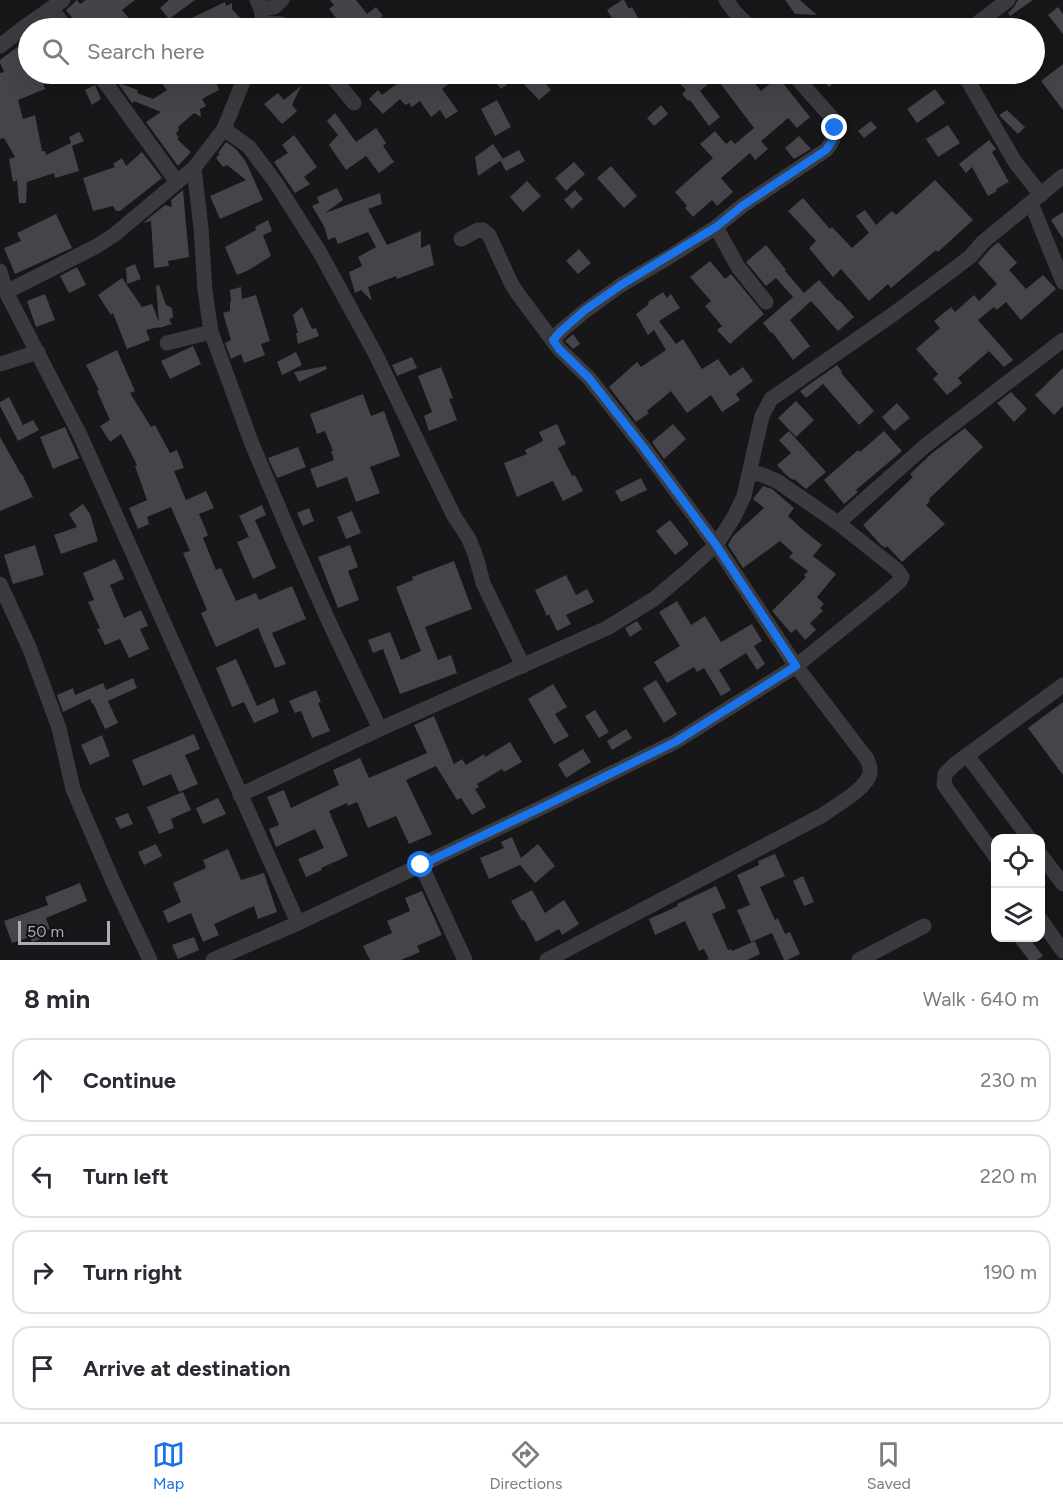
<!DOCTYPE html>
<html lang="en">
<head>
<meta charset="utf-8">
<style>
	body { margin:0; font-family:Figtree,sans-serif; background:#f7f7f7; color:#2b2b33 }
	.controls { position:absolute; right:18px; bottom:18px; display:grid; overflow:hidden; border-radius:12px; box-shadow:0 6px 24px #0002 }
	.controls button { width:54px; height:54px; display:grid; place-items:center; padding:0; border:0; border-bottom:2px solid #e1e1e2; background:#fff; color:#2b2b33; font:30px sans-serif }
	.scale { position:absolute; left:18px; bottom:15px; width:92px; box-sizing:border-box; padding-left:6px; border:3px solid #aaacb7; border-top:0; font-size:16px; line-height:21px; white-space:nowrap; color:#aaacb7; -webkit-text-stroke:4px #121214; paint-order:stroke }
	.stop { position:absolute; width:18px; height:18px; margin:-14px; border:4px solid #1a73e8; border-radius:50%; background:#fff }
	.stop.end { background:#1a73e8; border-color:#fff; box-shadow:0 2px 6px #0008 }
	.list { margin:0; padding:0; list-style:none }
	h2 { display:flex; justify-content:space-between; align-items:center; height:78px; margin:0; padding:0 24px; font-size:26px }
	h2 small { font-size:20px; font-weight:400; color:#7c7c81 }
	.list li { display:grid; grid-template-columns:39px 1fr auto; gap:18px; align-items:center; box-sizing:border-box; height:84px; margin:0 12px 12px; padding:0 12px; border:2px solid #e1e1e2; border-radius:18px }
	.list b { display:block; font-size:22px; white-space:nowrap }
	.list em { font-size:20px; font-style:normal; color:#7c7c81 }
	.icon { flex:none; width:33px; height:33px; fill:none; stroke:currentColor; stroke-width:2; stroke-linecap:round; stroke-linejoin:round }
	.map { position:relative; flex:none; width:1063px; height:960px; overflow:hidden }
	.search { position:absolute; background:#fff; box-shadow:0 6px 24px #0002; left:18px; right:18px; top:18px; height:66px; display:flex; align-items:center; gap:15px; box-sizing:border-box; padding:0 21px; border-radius:33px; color:#7c7c81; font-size:22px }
	.sheet { height:462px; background:#fff }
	nav { display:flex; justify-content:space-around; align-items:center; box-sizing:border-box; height:84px; border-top:2px solid #e1e1e2; background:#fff; font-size:16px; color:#7c7c81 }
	nav a { display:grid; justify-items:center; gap:3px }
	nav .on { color:#1a73e8 }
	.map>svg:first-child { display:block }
	.building { fill:#444449 }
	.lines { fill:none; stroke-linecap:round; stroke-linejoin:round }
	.minor { stroke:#3a3a3f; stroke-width:15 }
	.route { stroke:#1a73e8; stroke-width:8 }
</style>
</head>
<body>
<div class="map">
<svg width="1063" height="960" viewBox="0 0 1063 960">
	<rect width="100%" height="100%" fill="#171719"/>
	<!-- building -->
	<g class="building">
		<polygon points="77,0 80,4 86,0 135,0 122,10 137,28 80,28 66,10"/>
		<polygon points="169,0 195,0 169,19 160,8"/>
		<polygon points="330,0 356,0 367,14 376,7 383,16 371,25 374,28 344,28 329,9 334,5"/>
		<polygon points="622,0 624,0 629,9 632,7 640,21 628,28 618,28 607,10"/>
		<polygon points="785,0 800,0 817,15 795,14"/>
		<polygon points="1018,0 1033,0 1010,16 1008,13 1014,7"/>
		<polygon points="225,2 226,6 232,3 232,9 243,21 234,28 171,28"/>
		<polygon points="1058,7 1063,14 1063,34 1048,15"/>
		<polygon points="682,17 691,28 668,28"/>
		<polygon points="28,39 28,74 40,74 45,89 18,100 23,119 35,115 42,151 45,151 46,155 71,143 69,137 79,132 84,141 72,146 79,171 55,178 54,173 27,182 26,203 19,203 17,180 13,182 9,159 15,157 4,138 0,139 0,73 4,72 0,63 0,60"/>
		<polygon points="1063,64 1063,110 1041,81"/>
		<polygon points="154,74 202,74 210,81 215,78 219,90 202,99 206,106 200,109 201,117 194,113 178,127 179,130 176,133 179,138 177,139 191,152 178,166 146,122 161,112 134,101 133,103 132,103 118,83 138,90 137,93 153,99 167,90"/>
		<polygon points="410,74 462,74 442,89 458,111 446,119 440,110 431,117 420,101 412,107 409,103 405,105 400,99 383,114 369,99 378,90 382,95"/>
		<polygon points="489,74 543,74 549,80 545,83 551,90 539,100 517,77 501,89"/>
		<polygon points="671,74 720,74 700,91 720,117 709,126 690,100 688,101 682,94 686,90"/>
		<polygon points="732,74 747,74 761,91 778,77 810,117 797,128 788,118 761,141 768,149 755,160 750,153 721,178 733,192 717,206 712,200 693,217 685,208 687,206 675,192 713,158 700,144 715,131 726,144 731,140 735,144 754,128 720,83"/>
		<polygon points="817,74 844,74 829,87"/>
		<polygon points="95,85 101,99 92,105 85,90"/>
		<polygon points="301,86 292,105 297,111 282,124 264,104 278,93 284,100"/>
		<polygon points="935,89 945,103 917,123 907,109"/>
		<polygon points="497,100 511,127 495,136 481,109"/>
		<polygon points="661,105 668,114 654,126 647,118"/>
		<polygon points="1007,110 1025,127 1018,134 999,115"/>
		<polygon points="335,113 356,142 376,128 386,143 383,146 394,162 379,173 366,156 346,170 329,145 338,135 327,121"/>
		<polygon points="871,121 877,128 864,138 858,131"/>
		<polygon points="948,125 960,143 938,157 926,139"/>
		<polygon points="294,135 317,167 304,177 310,184 295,193 274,162 288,153 282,145"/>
		<polygon points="799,136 811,149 794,159 785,148"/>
		<polygon points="989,140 996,149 992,152 1009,182 996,189 997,191 988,196 972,167 966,173 959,164"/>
		<polygon points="226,142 236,149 246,162 263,200 220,219 210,196 246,180 227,165 223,167 216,158 220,154 218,153"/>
		<polygon points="493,144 503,159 478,176 475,157"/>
		<polygon points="519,150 525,161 506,171 500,160"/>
		<polygon points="142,152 162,178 120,211 116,211 113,206 93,211 83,178 115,167 113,164 122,158 126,166"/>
		<polygon points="574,162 585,174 566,191 555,178"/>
		<polygon points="611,166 637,196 624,208 597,178"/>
		<polygon points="935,180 973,220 938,252 936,250 891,288 888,284 869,301 841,269 833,277 809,248 816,241 788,211 803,198 830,229 832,227 852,248 869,233 856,216 865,210 876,225 892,211 896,215"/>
		<polygon points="527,181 541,196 523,212 510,197"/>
		<polygon points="337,188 343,200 325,213 380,193 382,204 368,209 387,245 421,231 421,248 430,244 434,265 397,279 396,276 368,287 372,301 361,290 355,293 349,272 362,266 358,257 376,247 368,232 338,244 335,237 328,240 324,226 312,206 319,203 317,197"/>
		<polygon points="183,190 189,257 168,261 169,266 154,268 151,221 143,223 165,205 172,207 171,200"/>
		<polygon points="575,190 583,199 572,209 564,200"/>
		<polygon points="1063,212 1063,239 1051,220"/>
		<polygon points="56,214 72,248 15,274 4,248 21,241 17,233"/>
		<polygon points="268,220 272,231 263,235 271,256 247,271 237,275 225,247 256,230 255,227"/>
		<polygon points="998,242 1017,263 1009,270 1026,289 1043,275 1056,289 1021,320 1006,302 997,310 994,307 978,320 1013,360 1004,367 989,351 958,378 962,383 947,395 933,379 938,374 916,349 940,328 934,321 951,307 955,312 974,295 979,301 997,284 978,263 990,249"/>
		<polygon points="766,245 786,270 785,271 804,293 819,280 838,301 839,300 854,317 838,331 811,301 790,320 810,346 793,360 772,332 771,333 763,323 793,297 776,278 766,286 746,262"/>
		<polygon points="579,249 591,263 578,274 566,261"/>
		<polygon points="710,261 725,279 731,274 764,314 730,344 717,330 722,326 705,306 711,301 690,277"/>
		<polygon points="135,264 141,279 127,284 126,268"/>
		<polygon points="77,267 86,285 69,293 60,276"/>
		<polygon points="122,278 142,307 152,304 159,322 156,286 159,285 166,305 172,308 173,317 169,320 172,324 159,328 159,327 146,330 150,340 127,349 113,313 111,315 98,295"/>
		<polygon points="241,287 242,299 256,295 270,341 261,344 265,355 244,363 241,354 231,359 225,343 231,340 223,313 230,311 230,302 231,302 230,290"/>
		<polygon points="663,292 667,298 671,294 680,308 659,321 676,344 683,339 702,369 718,359 730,376 743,367 753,381 736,394 740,400 722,412 711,395 687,413 671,391 647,411 649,413 636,422 609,387 637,362 641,367 666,350 654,330 648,335 636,314 649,304 648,302"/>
		<polygon points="45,294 55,320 36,327 27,301"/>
		<polygon points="302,307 312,329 316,328 319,336 298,344 296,333 298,333 293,315"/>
		<polygon points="573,334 580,344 573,349 565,341"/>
		<polygon points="193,346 201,364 170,379 161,361"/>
		<polygon points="117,350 135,391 130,393 151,427 155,425 170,453 177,450 184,468 174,471 186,500 206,491 214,508 199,514 208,535 203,538 216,570 221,568 236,601 256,593 259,600 292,586 306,619 272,633 286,664 275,668 258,628 216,647 201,613 207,610 183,553 190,551 171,507 147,517 149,524 138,529 129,508 147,500 135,466 137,465 121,434 110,442 100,426 110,420 97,391 99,390 86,365"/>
		<polygon points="296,352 302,365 282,375 277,362"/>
		<polygon points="412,357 417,368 397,376 392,365"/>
		<polygon points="837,365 842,372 841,373 874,411 859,425 823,384 806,398 800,391"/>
		<polygon points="326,366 327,369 299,382 294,372"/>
		<polygon points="441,367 453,398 449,399 457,420 429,431 424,416 432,412 418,376"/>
		<polygon points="1063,368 1063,406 1054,415 1035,395"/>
		<polygon points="1011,392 1027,409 1014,422 997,403"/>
		<polygon points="363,394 371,416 384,411 400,456 370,467 380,493 356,502 347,477 317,488 310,469 334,460 331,451 333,451 325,431 317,434 310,414"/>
		<polygon points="9,397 23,425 33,420 39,430 18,441 0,406 0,402"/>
		<polygon points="796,401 814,420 796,437 778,418"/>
		<polygon points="897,403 910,418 894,431 882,417"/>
		<polygon points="557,424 566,444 558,448 572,476 575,475 583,491 563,501 553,481 517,497 504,463 527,454 525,450 543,441 539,432"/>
		<polygon points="673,424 686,439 664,459 652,442"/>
		<polygon points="65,427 79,458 53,469 40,437"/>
		<polygon points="965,428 983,447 929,499 930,501 926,505 945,524 902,562 887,546 885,548 880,544 863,525 913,477 910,474 931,454"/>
		<polygon points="789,431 826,472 806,489 794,479 793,480 785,474 777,465 791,453 779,440"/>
		<polygon points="884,431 902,451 856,490 858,492 844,504 824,480 858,450 860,452"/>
		<polygon points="0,437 21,474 22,474 33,497 0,511"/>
		<polygon points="298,447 306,467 277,478 268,458"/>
		<polygon points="641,478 647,490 621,502 615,491"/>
		<polygon points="763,486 772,489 794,508 788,516 803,530 822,545 813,556 836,574 817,597 824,604 820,608 823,611 810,623 816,630 805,640 796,629 791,633 772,611 806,577 804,575 808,571 789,557 793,553 780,541 743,568 728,545 733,536 764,508 753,499"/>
		<polygon points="83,504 90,514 98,541 61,554 54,535 77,527 69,514"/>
		<polygon points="262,505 266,515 255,520 276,568 253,579 237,542 249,537 239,516"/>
		<polygon points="309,508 314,521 303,526 297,513"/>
		<polygon points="352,511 361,533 346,539 337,517"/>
		<polygon points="670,520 689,544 675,555 656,531"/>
		<polygon points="35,545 44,575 13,584 4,555"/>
		<polygon points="350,545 358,567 348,571 359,600 338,608 318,557"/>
		<polygon points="115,559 124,579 110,585 124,618 141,610 148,626 140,629 149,649 129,658 120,639 105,645 97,629 100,628 88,602 94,600 83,573"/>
		<polygon points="454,561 472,609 425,627 438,660 451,655 457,673 400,694 383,649 373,653 368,640 390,632 401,660 421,651 396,587 413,580 412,577"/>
		<polygon points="566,575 576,595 587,589 594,602 566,615 571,624 557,631 549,614 547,616 535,590"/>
		<polygon points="677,601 691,625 705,616 721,642 752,624 762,641 754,646 765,664 757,670 746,653 719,670 731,690 721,696 704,668 697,672 694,667 667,683 654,662 680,646 659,612"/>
		<polygon points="637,621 642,629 630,637 625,628"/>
		<polygon points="236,659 257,706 274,698 279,712 254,723 244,702 232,707 216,668"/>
		<polygon points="133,678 137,688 108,701 118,723 105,729 93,703 92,704 90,699 63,712 57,695 73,688 75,695 103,683 106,690"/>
		<polygon points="656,680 677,714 664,723 643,688"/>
		<polygon points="553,684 567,707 555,714 569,736 554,744 528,699"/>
		<polygon points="316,690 321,702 318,703 330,731 312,738 301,711 295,713 289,701"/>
		<polygon points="1063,702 1063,775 1028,728"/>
		<polygon points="595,710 609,732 599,738 585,716"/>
		<polygon points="434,716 454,764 462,759 466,765 484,754 485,757 510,742 522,762 504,772 502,769 477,784 479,787 475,789 486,807 472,815 461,798 457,800 436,766 406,780 432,834 409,844 396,816 368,828 357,802 348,806 347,803 329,811 348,856 321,868 322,870 306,877 298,859 324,848 315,829 276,847 269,829 279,825 267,797 284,790 291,808 339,785 333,770 360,758 369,778 427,753 414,725"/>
		<polygon points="626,729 632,738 612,750 607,741"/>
		<polygon points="194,734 200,749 185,755 198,784 179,792 171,774 143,786 132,760"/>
		<polygon points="102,735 110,756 90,765 81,745"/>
		<polygon points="583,749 591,762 566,778 558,764"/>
		<polygon points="183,792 191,810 171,819 174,828 159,834 147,807"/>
		<polygon points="218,798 226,814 203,824 196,808"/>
		<polygon points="128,813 133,824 120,829 115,818"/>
		<polygon points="512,837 521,858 538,844 555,866 535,883 520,865 489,879 480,858 504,848 501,842"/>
		<polygon points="156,844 162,856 144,865 138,852"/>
		<polygon points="228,849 241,880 264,873 277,912 258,919 254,906 214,924 219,935 203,942 191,913 168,923 163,911 181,902 173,883 206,868 203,860"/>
		<polygon points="775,854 785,876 760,887 775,920 778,918 785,934 790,932 800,954 787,960 784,960 772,933 751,942 737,910 750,905 737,875 759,865 758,861"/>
		<polygon points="803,876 814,902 804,906 793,881"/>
		<polygon points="80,883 87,901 46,918 50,929 43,932 46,937 32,942 30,937 12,943 4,921 48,905 45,897"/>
		<polygon points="716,886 726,908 712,914 728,950 731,949 732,951 755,941 760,954 747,960 706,960 709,959 704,949 699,951 685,921 655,935 649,919 678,906 677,904"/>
		<polygon points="532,890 545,913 564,900 579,924 562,935 559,929 536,942 524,920 522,921 511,901"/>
		<polygon points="422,891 442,935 417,946 420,952 401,960 370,960 363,946 392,933 387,921 410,911 405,898"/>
		<polygon points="194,937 199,950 178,959 172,945"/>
		<polygon points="1012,938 1029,938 1043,956 1037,960 1029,960"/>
	</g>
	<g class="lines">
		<!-- minor -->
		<g class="minor">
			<path d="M257,0C262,10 264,18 261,28"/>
			<polyline points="726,0 734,11 751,28"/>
			<polyline points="51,8 66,28"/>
			<polyline points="262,9 274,7 282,0"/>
			<polyline points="263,23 282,24 289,28"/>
			<polyline points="971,28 1008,0"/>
			<polyline points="0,46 23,28 63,0"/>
			<polyline points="99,74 177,182"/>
			<polyline points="330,74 354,103"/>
			<polyline points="964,74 1015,162 1041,195"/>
			<polyline points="224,129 249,147 276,183 319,251 376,355 429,465 454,516 469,539 476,557 483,583 523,666"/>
			<polyline points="194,168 201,228 205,290 211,332 252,444 290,534 329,622 380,729"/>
			<polyline points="1031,203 1063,282"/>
			<polyline points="716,227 738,267 766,302"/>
			<path d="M461,239L478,230H483L489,235L511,283L518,294L559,349L589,378L644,448L716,545L796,666L867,759C869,764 871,768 870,773C867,789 836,805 823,815L547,960"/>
			<polyline points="0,271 6,292 80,435 298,923"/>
			<polyline points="6,292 97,246 114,235 194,168 224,129 246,74"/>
			<path d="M553,340L561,331L585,311L621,285L669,257L716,227L742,206L826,150C834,141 837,131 833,119L793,74"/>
			<polyline points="167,343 211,332"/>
			<polyline points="0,364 38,352"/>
			<polyline points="838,523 925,446 1063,340"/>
			<polyline points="0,584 29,647 59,728 73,789 114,884 150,960"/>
			<polyline points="967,755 1029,838"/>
			<polyline points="240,795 380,729 607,628 654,599 685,573 716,545 734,517 744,496 762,416 771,399 892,315 950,272 971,256 983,242 1063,176"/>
			<polyline points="1040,854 1063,884"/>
			<polyline points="996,857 944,785 945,774 955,764 1063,685"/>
			<polyline points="421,865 465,960"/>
			<polyline points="1040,919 1063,951"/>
			<polyline points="213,960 298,923 421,865 553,802 675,742 796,666 884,595 900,581 902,577 897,570 838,523 777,481 760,474 749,474"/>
			<polyline points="859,960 924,926"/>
		</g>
	</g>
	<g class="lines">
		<!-- route -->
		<polyline class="route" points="421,865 553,802 675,742 796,666 716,545 644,448 589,378 559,349 553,340 561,331 585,310 621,285 716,227 742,206 826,150 834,138 835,128"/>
	</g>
</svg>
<div class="controls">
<button><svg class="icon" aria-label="locate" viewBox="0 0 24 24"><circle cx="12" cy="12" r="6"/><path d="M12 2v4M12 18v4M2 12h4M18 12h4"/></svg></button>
<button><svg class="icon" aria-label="layers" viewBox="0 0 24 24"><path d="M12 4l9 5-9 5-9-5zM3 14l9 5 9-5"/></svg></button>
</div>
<div class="scale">50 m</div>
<div class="stop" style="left:421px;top:865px"></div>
<div class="stop end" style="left:835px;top:128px"></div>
<div class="search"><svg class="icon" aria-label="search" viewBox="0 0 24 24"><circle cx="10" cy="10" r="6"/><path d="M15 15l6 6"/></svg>Search here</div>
</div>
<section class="sheet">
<h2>8 min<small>Walk · 640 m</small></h2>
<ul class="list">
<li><svg class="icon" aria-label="ahead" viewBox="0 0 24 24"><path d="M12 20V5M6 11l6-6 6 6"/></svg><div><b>Continue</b></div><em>230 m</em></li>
<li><svg class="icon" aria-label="left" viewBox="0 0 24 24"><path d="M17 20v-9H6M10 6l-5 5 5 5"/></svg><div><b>Turn left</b></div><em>220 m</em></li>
<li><svg class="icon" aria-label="right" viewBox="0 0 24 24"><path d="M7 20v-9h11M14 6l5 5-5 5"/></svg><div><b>Turn right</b></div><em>190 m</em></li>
<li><svg class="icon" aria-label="arrive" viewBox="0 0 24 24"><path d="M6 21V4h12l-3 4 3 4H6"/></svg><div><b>Arrive at destination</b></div></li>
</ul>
</section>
<nav>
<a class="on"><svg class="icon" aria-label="map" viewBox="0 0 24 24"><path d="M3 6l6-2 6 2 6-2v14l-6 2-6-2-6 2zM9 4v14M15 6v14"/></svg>Map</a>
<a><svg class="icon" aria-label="directions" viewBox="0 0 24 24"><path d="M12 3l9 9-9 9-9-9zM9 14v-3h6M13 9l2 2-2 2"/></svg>Directions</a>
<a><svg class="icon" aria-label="saved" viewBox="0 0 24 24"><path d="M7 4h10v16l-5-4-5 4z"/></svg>Saved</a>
</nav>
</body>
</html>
